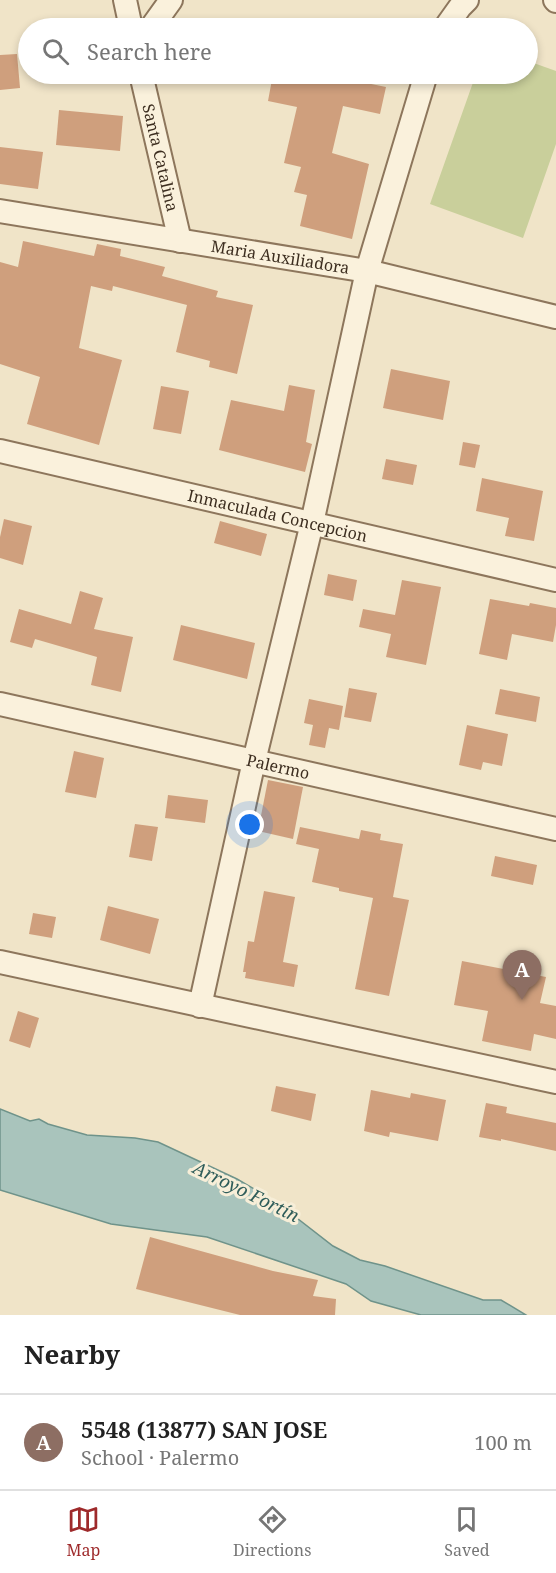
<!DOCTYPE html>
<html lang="en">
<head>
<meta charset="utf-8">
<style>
	body { margin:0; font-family:"Noto Serif",serif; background:#f6f6f6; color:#222 }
	.you { position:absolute; left:250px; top:825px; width:21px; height:21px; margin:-15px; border:4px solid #fff; border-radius:50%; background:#1a73e8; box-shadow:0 0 0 9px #1a73e833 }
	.badge { display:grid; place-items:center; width:39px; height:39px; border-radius:50%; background:#9e2a2b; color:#fff; font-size:20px; font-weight:700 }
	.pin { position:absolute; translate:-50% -50px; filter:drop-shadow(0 2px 3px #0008) }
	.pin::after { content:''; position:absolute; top:32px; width:21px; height:18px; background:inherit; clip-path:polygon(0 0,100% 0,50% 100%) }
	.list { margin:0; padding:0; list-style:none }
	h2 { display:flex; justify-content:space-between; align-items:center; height:78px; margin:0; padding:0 24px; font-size:26px }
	h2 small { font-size:20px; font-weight:400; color:#767676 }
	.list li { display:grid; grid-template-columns:39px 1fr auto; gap:18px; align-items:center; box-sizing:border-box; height:96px; padding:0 24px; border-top:2px solid #e0e0e0 }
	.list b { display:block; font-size:22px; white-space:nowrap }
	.list p { margin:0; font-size:20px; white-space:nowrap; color:#767676 }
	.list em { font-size:20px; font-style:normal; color:#767676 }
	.icon { flex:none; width:33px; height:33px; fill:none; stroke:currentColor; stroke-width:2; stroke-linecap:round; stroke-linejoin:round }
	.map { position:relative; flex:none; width:556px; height:1315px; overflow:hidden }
	.search { position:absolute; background:#fff; box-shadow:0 3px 9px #0003; left:18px; right:18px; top:18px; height:66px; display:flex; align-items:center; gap:15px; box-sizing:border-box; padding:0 21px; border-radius:33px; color:#767676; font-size:22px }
	.sheet { height:174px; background:#fff }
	nav { display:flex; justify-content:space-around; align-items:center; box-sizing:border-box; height:84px; border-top:2px solid #e0e0e0; background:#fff; font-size:16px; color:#767676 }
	nav a { display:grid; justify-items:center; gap:3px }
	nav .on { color:#9e2a2b }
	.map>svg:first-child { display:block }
	.green { fill:#c9cf9b }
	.water { fill:#a9c4bc; stroke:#6f938a; stroke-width:1.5 }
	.building { fill:#cf9f7d }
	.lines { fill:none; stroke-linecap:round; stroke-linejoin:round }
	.minor-casing { stroke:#8d765c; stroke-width:26 }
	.minor { stroke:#faf1dc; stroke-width:22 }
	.labels { text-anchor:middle; stroke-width:6; stroke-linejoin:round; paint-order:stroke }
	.street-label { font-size:16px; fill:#3d2e20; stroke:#f7eed8 }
	.water-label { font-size:18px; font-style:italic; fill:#2f5d5a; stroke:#f7eed8 }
</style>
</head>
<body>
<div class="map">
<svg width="556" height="1315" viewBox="0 0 556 1315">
	<rect width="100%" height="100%" fill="#f0e4c8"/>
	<!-- green -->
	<polygon class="green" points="528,61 556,71 556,144 523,238 430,204 476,74 528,74"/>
	<!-- water -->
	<polygon class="water" points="0,1109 30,1121 39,1119 48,1124 87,1135 135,1138 158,1142 237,1179 275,1201 333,1246 360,1260 385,1266 483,1300 501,1300 526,1315 421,1315 371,1301 346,1284 207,1237 111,1224 0,1190"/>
	<!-- building -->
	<g class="building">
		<polygon points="17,54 20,88 0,90 0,55"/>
		<polygon points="273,74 322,74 386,87 380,114 343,106 332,153 369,164 352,239 300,226 307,195 294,192 301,167 284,163 297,107 268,101"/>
		<polygon points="59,110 123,116 120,151 56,145"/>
		<polygon points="0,147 43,152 38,189 0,184"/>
		<polygon points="23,241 94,256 97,244 121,249 120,256 165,267 162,276 218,291 216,297 253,305 237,374 209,367 210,361 176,352 187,305 113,286 112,291 91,286 79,348 122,360 99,445 27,424 40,377 0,364 0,262 18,267"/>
		<polygon points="391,369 450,381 443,420 383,408"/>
		<polygon points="289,385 315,390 306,442 312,444 305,472 219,450 231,400 284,411"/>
		<polygon points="161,386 189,391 181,434 153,429"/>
		<polygon points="463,442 480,445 475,468 459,465"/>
		<polygon points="386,459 417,465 413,485 382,479"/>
		<polygon points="482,478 543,491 534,541 505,536 509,518 476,511"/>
		<polygon points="4,519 32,526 23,565 0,558 0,537"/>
		<polygon points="220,521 267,534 261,556 214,543"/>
		<polygon points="328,574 357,580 353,601 324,595"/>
		<polygon points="402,580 441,587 426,665 386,657 391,634 359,627 363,609 395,615"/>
		<polygon points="80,591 103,598 94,629 133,637 121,692 91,685 97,657 35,639 32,648 10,642 19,609 71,624"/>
		<polygon points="490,599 529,606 530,603 556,608 556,625 553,642 512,634 507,660 479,654"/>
		<polygon points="181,625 255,643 247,679 173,660"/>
		<polygon points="349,688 377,693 371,722 344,717"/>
		<polygon points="500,689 540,697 536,722 495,714"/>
		<polygon points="309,699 343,706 339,730 329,728 325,748 309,745 313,725 304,723"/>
		<polygon points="467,725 508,734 502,766 483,762 481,770 459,765"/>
		<polygon points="74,751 104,758 96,798 65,792"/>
		<polygon points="268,780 303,787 293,839 258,831"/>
		<polygon points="168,795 208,800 205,823 165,818"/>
		<polygon points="135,824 158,827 152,861 129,857"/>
		<polygon points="300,827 359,839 361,830 381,834 380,840 403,844 393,897 409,900 389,996 355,989 373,898 339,891 339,888 312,882 319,849 296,844"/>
		<polygon points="495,856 537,865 533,885 491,876"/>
		<polygon points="264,891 295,897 283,962 298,965 294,987 245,978 246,972 243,972 248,941 254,942"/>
		<polygon points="108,906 159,919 150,954 100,940"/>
		<polygon points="33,913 56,917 52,938 29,934"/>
		<polygon points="462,961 546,977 540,1003 556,1006 556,1039 534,1034 531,1051 482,1041 488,1011 454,1005"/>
		<polygon points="18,1011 39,1018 30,1048 9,1041"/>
		<polygon points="276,1086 316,1094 311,1121 271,1111"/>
		<polygon points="371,1090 410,1098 411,1093 446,1100 438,1141 390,1132 389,1137 364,1131"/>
		<polygon points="486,1103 507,1107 506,1113 556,1123 556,1151 501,1139 501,1141 479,1137"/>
		<polygon points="150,1237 273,1271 318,1280 313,1296 336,1299 335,1315 240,1315 136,1289"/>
	</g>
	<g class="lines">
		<!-- minor casing -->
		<g class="minor-casing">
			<g id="minor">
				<polyline points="125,0 131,28"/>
				<polyline points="555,0 556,1"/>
				<polyline points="151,28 171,0"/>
				<polyline points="445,28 460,7 467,0"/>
				<path id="s1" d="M141,74L180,241"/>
				<path id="s2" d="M0,211L367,271L556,317"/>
				<path id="s3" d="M0,451L556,580"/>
				<path id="s4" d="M0,704L556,829"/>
				<polyline points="0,962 556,1082"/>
				<polyline points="200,1006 254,761 312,523 367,271 426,74"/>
			</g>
		</g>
		<!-- minor -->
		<use href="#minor" class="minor"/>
	</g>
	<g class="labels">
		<!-- street labels -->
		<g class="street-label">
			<text dy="6" stroke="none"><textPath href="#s1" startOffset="86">Santa Catalina</textPath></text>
			<text dy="6" stroke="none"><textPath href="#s2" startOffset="284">Maria Auxiliadora</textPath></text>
			<text dy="6" stroke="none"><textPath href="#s3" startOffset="285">Inmaculada Concepcion</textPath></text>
			<text dy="6" stroke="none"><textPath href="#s4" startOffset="285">Palermo</textPath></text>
		</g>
		<!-- water labels -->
		<g class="water-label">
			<text transform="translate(246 1192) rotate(26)" y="6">Arroyo Fortín</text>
		</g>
	</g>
</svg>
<div class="you"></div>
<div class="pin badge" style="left:522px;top:1000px;background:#8d6e63">A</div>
<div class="search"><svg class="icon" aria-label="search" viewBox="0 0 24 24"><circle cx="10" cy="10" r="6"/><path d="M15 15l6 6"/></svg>Search here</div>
</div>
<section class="sheet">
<h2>Nearby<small></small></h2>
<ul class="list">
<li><span class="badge" style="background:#8d6e63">A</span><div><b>5548 (13877) SAN JOSE</b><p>School · Palermo</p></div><em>100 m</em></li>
</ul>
</section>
<nav>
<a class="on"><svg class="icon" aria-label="map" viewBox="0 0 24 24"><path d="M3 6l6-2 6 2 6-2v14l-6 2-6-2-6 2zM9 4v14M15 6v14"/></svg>Map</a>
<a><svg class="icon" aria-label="directions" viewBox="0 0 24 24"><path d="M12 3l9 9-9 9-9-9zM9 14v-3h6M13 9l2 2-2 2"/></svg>Directions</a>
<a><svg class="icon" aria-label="saved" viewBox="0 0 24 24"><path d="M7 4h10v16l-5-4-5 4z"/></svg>Saved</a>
</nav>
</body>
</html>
